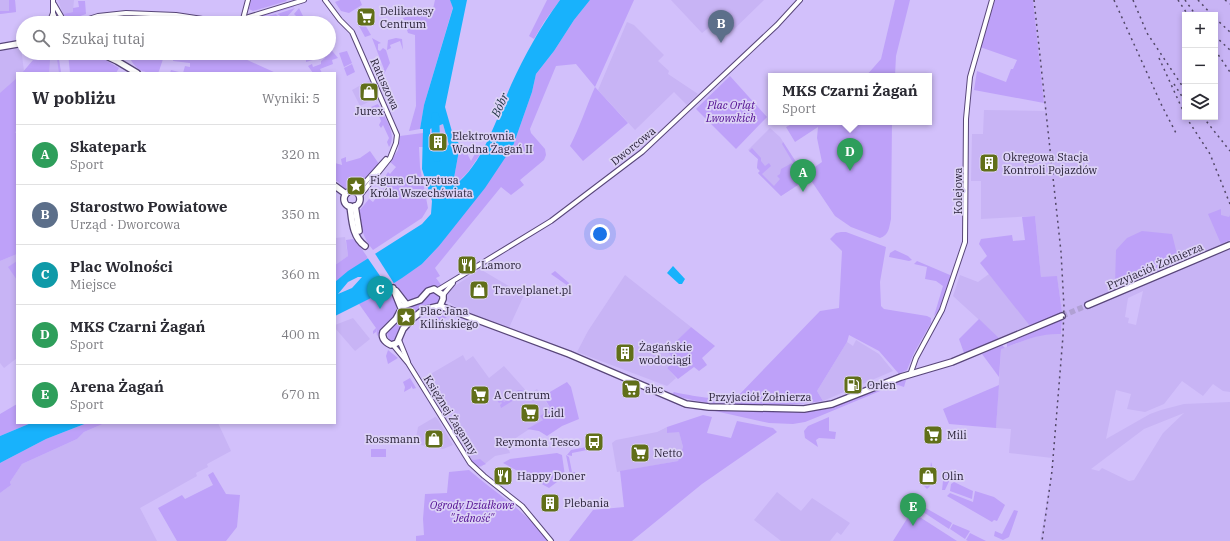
<!DOCTYPE html>
<html lang="pl">
<head>
<meta charset="utf-8">
<style>
	body { margin:0; font-family:"IBM Plex Serif",serif; background:#f2f2f3; color:#2b2b33 }
	.controls { position:absolute; right:12px; top:12px; display:grid; overflow:hidden; border-radius:0px; box-shadow:0 2px 6px #0003 }
	.controls button { width:36px; height:36px; display:grid; place-items:center; padding:0; border:0; border-bottom:1px solid #e1e1e2; background:#fff; color:#2b2b33; font:20px sans-serif }
	.you { position:absolute; left:600px; top:234px; width:14px; height:14px; margin:-10px; border:3px solid #fff; border-radius:50%; background:#1a73e8; box-shadow:0 0 0 6px #1a73e833 }
	.badge { display:grid; place-items:center; width:26px; height:26px; border-radius:50%; background:#111827; color:#fff; font-size:13px; font-weight:700 }
	.pin { position:absolute; translate:-50% -33px; filter:drop-shadow(0 1px 2px #0008) }
	.pin::after { content:''; position:absolute; top:21px; width:14px; height:12px; background:inherit; clip-path:polygon(0 0,100% 0,50% 100%) }
	.popup { position:absolute; left:768px; top:73px; width:164px; height:52px; box-sizing:border-box; display:grid; place-content:center; border-radius:0px; background:#fff; filter:drop-shadow(0 1px 3px #0005); font-size:13px; white-space:nowrap; color:#7c7c81 }
	.popup b { font-size:15px; color:#2b2b33 }
	.popup::after { content:''; position:absolute; left:50%; top:100%; margin-left:-8px; border:8px solid transparent; border-top-color:#fff }
	.list { margin:0; padding:0; list-style:none }
	h2 { display:flex; justify-content:space-between; align-items:center; height:52px; margin:0; padding:0 16px; font-size:17px }
	h2 small { font-size:13px; font-weight:400; color:#7c7c81 }
	.list li { display:grid; grid-template-columns:26px 1fr auto; gap:12px; align-items:center; box-sizing:border-box; height:60px; padding:0 16px; border-top:1px solid #e1e1e2 }
	.list b { display:block; font-size:15px; white-space:nowrap }
	.list p { margin:0; font-size:13px; white-space:nowrap; color:#7c7c81 }
	.list em { font-size:13px; font-style:normal; color:#7c7c81 }
	.icon { flex:none; width:22px; height:22px; fill:none; stroke:currentColor; stroke-width:2; stroke-linecap:round; stroke-linejoin:round }
	.map { position:relative; flex:none; width:1230px; height:541px; overflow:hidden }
	.search { position:absolute; background:#fff; box-shadow:0 2px 6px #0003; left:16px; top:16px; width:320px; height:44px; display:flex; align-items:center; gap:10px; box-sizing:border-box; padding:0 14px; border-radius:22px; color:#7c7c81; font-size:15px }
	.panel { position:absolute; background:#fff; box-shadow:0 2px 6px #0003; left:16px; top:72px; width:320px; height:352px; border-radius:0px }
	.map>svg:first-child { display:block }
	.built { fill:#c8b4f5; fill-rule:evenodd }
	.green { fill:#bea1f9 }
	.water { fill:#18b2fc; fill-rule:evenodd }
	.pier { fill:#d2c0fb }
	.lines { fill:none; stroke-linecap:round; stroke-linejoin:round }
	.river { stroke:#18b2fc; stroke-width:8 }
	.major-tunnel { stroke:#b0a0d4; stroke-width:5.5; stroke-dasharray:5.5 3; stroke-linecap:butt }
	.minor-casing { stroke:#584679; stroke-width:6 }
	.major-casing { stroke:#584679; stroke-width:8 }
	.minor { stroke:#fff; stroke-width:4 }
	.major { stroke:#fff; stroke-width:5.5 }
	.rail { stroke:#514766; stroke-width:1.5; stroke-dasharray:2 4; stroke-linecap:butt }
	.labels { text-anchor:middle; stroke-width:3.5; stroke-linejoin:round; paint-order:stroke }
	.poi-label { font-size:11px; fill:#292238; stroke:#dcd2f6; text-anchor:start }
	.street-label { font-size:11px; fill:#292238; stroke:#dcd2f6 }
	.park-label { font-size:11px; font-style:italic; fill:#4e098f; stroke:#dcd2f6 }
	.water-label { font-size:12px; font-style:italic; fill:#1b313f; stroke:#dcd2f6 }
</style>
</head>
<body>
<div class="map">
<svg width="1230" height="541" viewBox="0 0 1230 541">
	<rect width="100%" height="100%" fill="#d2c0fb"/>
	<!-- built -->
	<g class="built">
		<polygon points="0,0 15,0 16,12 0,14"/>
		<polygon points="58,0 74,0 73,12 63,14"/>
		<polygon points="671,0 764,0 729,34 716,22 702,33"/>
		<path d="M1033,0H1230V392L1223,391L1213,384L1203,396L1182,381L1164,404L1145,412L1127,409L1131,394L1116,390L1106,439L1150,414L1161,410L1184,404L1230,402V541H1040L1050,482L1052,458L1009,453L1011,429L996,428L1001,349L1040,335L1048,333L1061,334L1062,327V312L1057,277H1041L1035,216L981,219V181H971L972,134H983L984,110L1045,111ZM1185,15H1215V117H1185ZM1143,291L1136,325L1128,323L1129,318L1125,317L1128,298ZM1184,413L1163,433L1134,480L1129,481L1102,468L1099,471L1091,469L1144,429Z"/>
		<polygon points="627,22 634,25 664,55 658,61 669,71 668,74 698,94 687,105 674,92 635,130 598,90"/>
		<polygon points="21,48 24,71 34,59 43,56 43,53 58,53 61,73 17,73 17,131 0,101 0,51"/>
		<polygon points="370,80 377,98 360,106 352,90"/>
		<polygon points="443,124 449,145 430,149 430,129"/>
		<polygon points="770,128 780,137 807,179 781,196 758,173 760,171 757,168 758,159 748,150"/>
		<polygon points="345,237 348,256 335,265 335,238"/>
		<polygon points="17,254 17,358 4,368 0,363 0,261"/>
		<polygon points="480,269 524,295 508,330 459,309 447,301 445,294 449,290"/>
		<polygon points="989,274 1024,317 1030,326 1000,339 953,296 960,275 978,282"/>
		<polygon points="625,275 691,327 667,350 676,361 667,368 676,378 667,386 577,352 588,331"/>
		<polygon points="353,318 370,339 355,351 335,328 335,325"/>
		<polygon points="856,340 879,354 893,371 823,401 817,391 847,342 853,346"/>
		<polygon points="463,355 466,361 473,356 489,378 504,366 529,394 537,389 551,409 543,420 507,444 510,453 495,456 481,467 476,465 467,454 422,379"/>
		<polygon points="435,417 437,418 453,445 443,449 415,444 418,427"/>
		<polygon points="105,423 218,423 231,451 207,464 208,467 196,473 197,476 140,508 157,541 0,541 0,493 11,485 10,482 22,464 77,439 84,432"/>
		<polygon points="667,427 667,433 679,431 683,447 678,461 617,472 612,443 616,440 657,432"/>
		<polygon points="777,492 801,511 812,498 850,523 841,535 837,532 830,541 781,541 754,520"/>
	</g>
	<!-- green -->
	<g class="green">
		<polygon points="9,0 15,0 16,12 0,14 0,11 9,11"/>
		<polygon points="251,0 286,0 287,1 253,11 249,9"/>
		<polygon points="340,0 360,0 362,5 349,13 341,11 335,2"/>
		<polygon points="435,0 450,0 453,7 424,105 420,129 409,131 416,106 415,35 408,33 403,18 424,11 432,13"/>
		<polygon points="547,0 560,0 544,22 534,39 529,36"/>
		<path d="M590,0H634L595,87L628,123L583,161L570,146C580,127 586,107 595,87L576,64L556,66L530,129L531,133L545,149L546,155L544,160L520,180L524,185L511,195L501,187L435,268L440,276L436,278L442,286L434,287L421,298L413,301L406,299L394,283L422,264L439,246L513,146L532,92L536,74L554,51L574,20Z"/>
		<polygon points="895,0 910,0 896,56 895,76 866,76 881,59"/>
		<polygon points="995,0 1033,0 1044,103 974,90 977,71 1006,82 1011,69 1013,69 1017,60 980,47"/>
		<path d="M78,1H85L86,14C78,17 70,21 63,14L73,12V8L79,7Z"/>
		<polygon points="294,6 294,7 241,23 247,20"/>
		<polygon points="295,8 285,19 277,14"/>
		<polygon points="299,8 305,20 305,23 297,23 299,21 302,22 294,14"/>
		<polygon points="276,14 285,23 273,23 267,16"/>
		<polygon points="364,23 371,35 365,37 359,26"/>
		<polygon points="372,38 381,43 378,44 378,50 380,51 383,48 386,50 390,63 384,74 380,76 378,71 384,69"/>
		<polygon points="396,38 402,39 403,50 400,41 390,45 391,48 387,50 388,40"/>
		<polygon points="329,47 338,58 332,60 333,64 320,69 322,73 313,73 308,66 312,64 313,67 321,64 321,61 325,58 323,53 329,53"/>
		<polygon points="347,51 352,63 344,67 339,53"/>
		<polygon points="43,53 58,53 61,73 59,73 57,59 50,60 49,73 22,73 34,59 43,56"/>
		<polygon points="68,53 94,53 119,68 116,73 70,73"/>
		<path d="M127,53H162L160,59H163L159,71L158,73C140,73 135,69 127,53Z"/>
		<polygon points="174,53 215,53 235,56 236,53 244,53 243,58 276,73 170,73 171,70 183,73 185,66 190,67 190,63 173,61"/>
		<polygon points="316,53 320,54 319,58 306,62 306,59"/>
		<polygon points="352,64 355,72 347,76 344,68"/>
		<polygon points="730,76 767,117 736,149 696,109"/>
		<polygon points="17,78 17,131 15,132 17,134 17,254 0,261 0,93"/>
		<path d="M378,104C384,116 398,135 389,147L387,142L389,138L383,125L381,128L379,125L381,121L375,107L372,110L371,107Z"/>
		<path d="M796,122H892L891,219C889,228 889,235 880,238L851,227L835,216L806,173L822,162L817,138L818,127L795,142L786,127Z"/>
		<path d="M423,133V147H419L420,167L428,208L422,218L373,250C363,238 360,226 359,211L369,199L373,202L387,184L383,180L388,172L390,174L396,167L390,162L398,150L400,136Z"/>
		<polygon points="783,142 807,179 781,196 758,173 760,171 757,168 758,159 749,151 752,148 761,158 761,161 765,166 769,163 771,166 762,174 774,186 780,179 777,176 780,174 781,169 792,163 798,171 782,144"/>
		<polygon points="462,144 471,161 477,150 481,153 468,172 454,186 454,178 460,145"/>
		<path d="M370,151L379,164C372,172 359,192 347,189C341,187 341,183 335,180V163L342,165L341,159L346,157V162L360,158Z"/>
		<polygon points="1221,209 1221,215 1229,217 1230,215 1230,240 1221,244 1208,214"/>
		<polygon points="1035,216 1041,277 1057,276 1062,312 1030,326 980,263 987,256 979,244 981,239 1012,235 1013,241 1025,240 1022,217"/>
		<polygon points="1142,231 1172,234 1179,262 1123,285 1115,284 1116,250 1127,238"/>
		<path d="M841,232H846L886,247L880,282L881,306L884,309L927,316L931,318V323L914,353L907,370L899,374L879,351L849,335L847,342L817,391L823,401C784,407 708,409 672,394L674,392C686,395 726,402 737,397L820,311L839,308L842,251L830,239L836,233Z"/>
		<polygon points="353,239 357,242 368,258 335,282 335,265 348,256 346,240"/>
		<polygon points="895,250 908,256 912,260 909,261 889,257 890,253"/>
		<polygon points="17,261 17,280 8,267"/>
		<polygon points="917,261 950,275 950,278 939,311 934,316 943,286 936,281 925,279 927,267 914,264"/>
		<polygon points="555,271 569,283 568,286 551,274"/>
		<path d="M388,287C403,311 397,318 377,336L376,328V332L373,334V331L376,328L359,304Z"/>
		<path d="M432,293H437L439,296L438,303C425,308 412,314 403,325C398,330 399,337 393,341L389,340L387,333L396,323L405,308L421,303Z"/>
		<polygon points="436,311 450,313 449,316 440,321 433,314"/>
		<polygon points="979,319 1000,339 964,353 959,339"/>
		<path d="M1062,320L1061,334C1041,333 1025,340 1007,347V343Z"/>
		<polygon points="691,327 715,346 702,358 707,365 699,371 694,367 678,379 667,368 675,361 667,350"/>
		<polygon points="1002,345 1005,348 1001,349 999,377 982,354"/>
		<polygon points="388,350 398,358 388,364 386,356"/>
		<polygon points="410,378 416,388 413,389 411,386 411,388 404,392 405,387 403,382"/>
		<polygon points="901,379 906,380 904,387 898,385 885,389 820,416 805,422 793,424 769,423 715,411 801,412 820,410 841,404"/>
		<polygon points="567,382 571,387 579,419 562,426 547,436 539,431 527,429 543,420 540,416 551,409 543,396"/>
		<polygon points="999,385 996,428 949,424 943,409"/>
		<polygon points="517,390 522,390 525,393 501,408 500,405 502,403 501,402 499,403 496,399 502,399 504,402 519,393"/>
		<polygon points="17,404 17,423 31,423 0,436 0,414"/>
		<polygon points="703,415 712,417 707,433 731,438 737,421 773,428 777,432 702,484 632,541 569,541 593,510 624,507 620,471 678,461 683,447 679,432 667,433 667,427"/>
		<polygon points="829,417 829,431 836,432 835,439 819,438 816,440 818,447 805,438 804,431 808,426"/>
		<polygon points="87,423 105,423 84,432 77,439 22,464 10,482 11,485 0,493 0,463 46,439"/>
		<polygon points="586,447 597,448 572,453 572,456 567,455 571,450"/>
		<rect x="371" y="449" width="15" height="8"/>
		<polygon points="557,453 562,455 565,476 549,488 503,463 510,459"/>
		<polygon points="566,455 569,457 572,472 575,472 575,477 570,475"/>
		<polygon points="470,459 474,460 480,459 486,464 478,467"/>
		<path d="M931,462C934,469 934,485 927,489L923,485L928,486Z"/>
		<path d="M469,470C495,493 527,511 547,541H416V536L424,535L423,519L425,494L447,493L449,472Z"/>
		<polygon points="213,472 226,494 240,495 237,527 226,541 177,541 158,508 182,495 185,499 213,485 208,475"/>
		<polygon points="944,472 949,472 952,475 945,490 942,490"/>
		<polygon points="954,482 973,491 972,499 950,491 951,484"/>
		<polygon points="975,491 994,497 1005,505 997,521 994,520 992,522 947,496 950,493 973,502"/>
		<polygon points="924,502 926,504 924,507 952,523 949,529 920,510"/>
		<polygon points="1014,510 1018,511 1017,514 1009,537 1003,540 994,536 995,531 1002,534"/>
		<polygon points="915,514 957,541 893,541 908,517"/>
		<polygon points="953,524 970,531 965,539 950,529"/>
		<polygon points="970,533 986,541 968,541 966,540"/>
	</g>
	<!-- water -->
	<g class="water">
		<path d="M450,0H467L445,107L453,135L460,145L454,178V186C483,165 497,117 511,85C525,55 540,27 560,0H590L574,20L554,51L536,74L532,92L513,146L485,188L439,246L422,264L402,278L369,299L335,316V282L348,271L422,224L431,214L432,201L422,169L423,129H420L424,105L453,8ZM443,124L449,145L430,149V129ZM358,277H362L352,288L338,294L348,282Z"/>
		<polygon points="673,266 685,279 682,284 679,284 667,273"/>
		<polygon points="31,423 87,423 46,439 0,463 0,436"/>
	</g>
	<!-- pier -->
	<polygon class="pier" points="374,252 395,285 389,289 367,257"/>
	<g class="lines">
		<!-- river -->
		<polyline class="river" points="435,116 437,158"/>
		<!-- major-tunnel -->
		<polyline class="major-tunnel" points="1062,316 1088,305"/>
		<!-- minor casing -->
		<g class="minor-casing">
			<g id="minor">
				<polyline points="325,0 340,20 352,32 397,135 396,143 390,158 359,197"/>
				<polyline points="54,4 65,23"/>
				<polyline points="53,13 57,23"/>
				<polyline points="243,19 248,0"/>
				<polyline points="49,23 53,13 53,0"/>
				<polyline points="76,23 98,16 126,13 176,15 229,23 304,0"/>
				<polyline points="353,191 360,188 386,159"/>
				<polyline points="438,290 551,221 642,152 777,25 800,0"/>
				<polyline points="443,295 453,283"/>
				<polyline points="399,340 408,362"/>
				<polyline points="393,345 408,363 470,463 484,476 522,506 551,541"/>
				<polyline points="910,375 916,358 942,310 965,242 966,119 970,77 992,0"/>
			</g>
		</g>
		<!-- major casing -->
		<g class="major-casing">
			<g id="major">
				<polyline points="0,47 23,43"/>
				<polyline points="100,53 117,61 137,73"/>
				<polyline points="335,186 346,194"/>
				<circle cx="352" cy="199" r="8"/>
				<path d="M350,206C352,219 352,237 365,246"/>
				<polyline points="355,206 359,231"/>
				<polyline points="393,288 401,308"/>
				<path d="M434,289L443,295V299L440,306L423,310L411,320L403,329L397,343L391,345C385,342 381,338 383,332L396,319L403,306L420,300L428,291Z"/>
				<polyline points="396,291 406,304"/>
				<polyline points="1088,305 1230,245"/>
				<polyline points="440,306 569,354 686,404 709,407 804,409 832,404 901,377 952,362 1062,316"/>
			</g>
		</g>
		<!-- minor -->
		<use href="#minor" class="minor"/>
		<!-- major -->
		<use href="#major" class="major"/>
		<!-- rail -->
		<g class="rail">
			<polyline points="1034,0 1061,252 1064,307 1063,336 1052,471 1042,541"/>
			<polyline points="1114,0 1162,106 1176,133"/>
			<polyline points="1133,0 1147,33 1185,90"/>
			<polyline points="1178,0 1188,15"/>
			<polyline points="1185,0 1195,14"/>
			<polyline points="1198,0 1212,15"/>
			<polyline points="1225,0 1230,4"/>
			<polyline points="1215,18 1230,32"/>
			<polyline points="1215,36 1230,50"/>
			<polyline points="1215,50 1230,72"/>
			<polyline points="1159,58 1185,115"/>
			<polyline points="1174,84 1185,101"/>
			<polyline points="1186,117 1210,154 1230,204"/>
			<polyline points="1203,117 1230,151"/>
		</g>
	</g>
	<!-- icons -->
	<defs>
		<g id="supermarket-square" transform="scale(1)"><rect x="-9" y="-9" width="18" height="18" rx="4" fill="#616f19" stroke="#dcd2f6"/><path d="M-6-5.5h2.5l.6 2H6L4.5 2H-2.5L-4.4-4H-6ZM-1.5 3.2a1.3 1.3 0 1 0 .1 0ZM3 3.2a1.3 1.3 0 1 0 .1 0Z" fill="#fff"/></g>
		<g id="shop-square" transform="scale(1)"><rect x="-9" y="-9" width="18" height="18" rx="4" fill="#616f19" stroke="#dcd2f6"/><path d="M-5-2.5h2.3a2.7 3.5 0 0 1 5.4 0H5L5.5 6h-11ZM-1.5-2.5h3a1.5 2.3 0 0 0-3 0Z" fill="#fff"/></g>
		<g id="building-square" transform="scale(1)"><rect x="-9" y="-9" width="18" height="18" rx="4" fill="#616f19" stroke="#dcd2f6"/><path d="M-4-6H4V6H1V3H-1V6H-4ZM-2.5-4.3h1.7v1.8h-1.7ZM.8-4.3h1.7v1.8H.8ZM-2.5-1h1.7V.8h-1.7ZM.8-1h1.7V.8H.8Z" fill="#fff"/></g>
		<g id="sight-square" transform="scale(1)"><rect x="-9" y="-9" width="18" height="18" rx="4" fill="#616f19" stroke="#dcd2f6"/><path d="M0-6L1.8-2.2L6-1.7L2.9 1.2L3.7 5.4L0 3.3L-3.7 5.4L-2.9 1.2L-6-1.7L-1.8-2.2Z" fill="#fff"/></g>
		<g id="restaurant-square" transform="scale(1)"><rect x="-9" y="-9" width="18" height="18" rx="4" fill="#616f19" stroke="#dcd2f6"/><path d="M-5-6h1v4h1v-4h1v4h1v-4h1v5L-1.5 .5V6h-2V.5L-5-1ZM5-6V6H3V1.5H1.5Q1.5-4 5-6Z" fill="#fff"/></g>
		<g id="fuel-square" transform="scale(1)"><rect x="-9" y="-9" width="18" height="18" rx="4" fill="#616f19" stroke="#dcd2f6"/><path d="M-5.5-6h7V0h2V4h1.3V-2.5L3-4.5l.8-.8L6-3V5H2.5V1h-1V6h-7ZM-4.2-4.7v3.2H.2V-4.7Z" fill="#fff"/></g>
		<g id="bus-square" transform="scale(1)"><rect x="-9" y="-9" width="18" height="18" rx="4" fill="#616f19" stroke="#dcd2f6"/><path d="M-5-6H5V4H4V6H2V4H-2V6H-4V4H-5ZM-3.5-4V0h7V-4ZM-3.5 1.2v1.5H-2V1.2ZM2 1.2v1.5H3.5V1.2Z" fill="#fff"/></g>
	</defs>
	<g fill-rule="evenodd">
		<use href="#supermarket-square" x="366" y="17"/>
		<use href="#shop-square" x="369" y="92"/>
		<use href="#building-square" x="438" y="142"/>
		<use href="#building-square" x="989" y="163"/>
		<use href="#sight-square" x="356" y="186"/>
		<use href="#restaurant-square" x="467" y="265"/>
		<use href="#shop-square" x="479" y="290"/>
		<use href="#sight-square" x="406" y="317"/>
		<use href="#building-square" x="625" y="353"/>
		<use href="#fuel-square" x="853" y="385"/>
		<use href="#supermarket-square" x="631" y="389"/>
		<use href="#supermarket-square" x="480" y="395"/>
		<use href="#supermarket-square" x="530" y="413"/>
		<use href="#supermarket-square" x="933" y="435"/>
		<use href="#shop-square" x="434" y="439"/>
		<use href="#bus-square" x="594" y="442"/>
		<use href="#supermarket-square" x="640" y="453"/>
		<use href="#restaurant-square" x="503" y="476"/>
		<use href="#shop-square" x="928" y="476"/>
		<use href="#building-square" x="550" y="503"/>
	</g>
	<g class="labels">
		<!-- poi labels -->
		<g class="poi-label">
			<text x="380" y="15">Delikatesy<tspan x="380" dy="13">Centrum</tspan></text>
			<text x="369" y="115" text-anchor="middle">Jurex</text>
			<text x="452" y="140">Elektrownia<tspan x="452" dy="13">Wodna Żagań II</tspan></text>
			<text x="1003" y="161">Okręgowa Stacja<tspan x="1003" dy="13">Kontroli Pojazdów</tspan></text>
			<text x="370" y="184">Figura Chrystusa<tspan x="370" dy="13">Króla Wszechświata</tspan></text>
			<text x="481" y="269">Lamoro</text>
			<text x="493" y="294">Travelplanet.pl</text>
			<text x="420" y="315">Plac Jana<tspan x="420" dy="13">Kilińskiego</tspan></text>
			<text x="639" y="351">Żagańskie<tspan x="639" dy="13">wodociągi</tspan></text>
			<text x="867" y="389">Orlen</text>
			<text x="645" y="393">abc</text>
			<text x="494" y="399">A Centrum</text>
			<text x="544" y="417">Lidl</text>
			<text x="947" y="439">Mili</text>
			<text x="420" y="443" text-anchor="end">Rossmann</text>
			<text x="580" y="446" text-anchor="end">Reymonta Tesco</text>
			<text x="654" y="457">Netto</text>
			<text x="517" y="480">Happy Doner</text>
			<text x="942" y="480">Olin</text>
			<text x="564" y="507">Plebania</text>
		</g>
		<!-- street labels -->
		<g class="street-label">
			<text transform="translate(385 84) rotate(66)" y="4">Ratuszowa</text>
			<text transform="translate(633 146) rotate(-39)" y="4">Dworcowa</text>
			<text transform="translate(958 191) rotate(-90)" y="4">Kolejowa</text>
			<text transform="translate(1155 266) rotate(-23)" y="4">Przyjaciół Żołnierza</text>
			<text x="760" y="401">Przyjaciół Żołnierza</text>
			<text transform="translate(451 415) rotate(58)" y="4">Księżnej Żaganny</text>
		</g>
		<!-- park labels -->
		<g class="park-label">
			<text x="731" y="109">Plac Orląt<tspan x="731" dy="13">Lwowskich</tspan></text>
			<text x="472" y="509">Ogrody Działkowe<tspan x="472" dy="13">"Jedność"</tspan></text>
		</g>
		<!-- water labels -->
		<g class="water-label">
			<text transform="translate(500 105) rotate(-65)" y="4">Bóbr</text>
		</g>
	</g>
</svg>
<div class="controls">
<button>+</button>
<button>−</button>
<button><svg class="icon" aria-label="layers" viewBox="0 0 24 24"><path d="M12 4l9 5-9 5-9-5zM3 14l9 5 9-5"/></svg></button>
</div>
<div class="you"></div>
<div class="pin badge" style="left:803px;top:192px;background:#2e9e5b">A</div>
<div class="pin badge" style="left:721px;top:43px;background:#5c6f8a">B</div>
<div class="pin badge" style="left:380px;top:309px;background:#0f9aa8">C</div>
<div class="pin badge" style="left:850px;top:171px;background:#2e9e5b">D</div>
<div class="popup"><b>MKS Czarni Żagań</b>Sport</div>
<div class="pin badge" style="left:913px;top:526px;background:#2e9e5b">E</div>
<div class="search"><svg class="icon" aria-label="search" viewBox="0 0 24 24"><circle cx="10" cy="10" r="6"/><path d="M15 15l6 6"/></svg>Szukaj tutaj</div>
<section class="panel">
<h2>W pobliżu<small>Wyniki: 5</small></h2>
<ul class="list">
<li><span class="badge" style="background:#2e9e5b">A</span><div><b>Skatepark</b><p>Sport</p></div><em>320 m</em></li>
<li><span class="badge" style="background:#5c6f8a">B</span><div><b>Starostwo Powiatowe</b><p>Urząd · Dworcowa</p></div><em>350 m</em></li>
<li><span class="badge" style="background:#0f9aa8">C</span><div><b>Plac Wolności</b><p>Miejsce</p></div><em>360 m</em></li>
<li><span class="badge" style="background:#2e9e5b">D</span><div><b>MKS Czarni Żagań</b><p>Sport</p></div><em>400 m</em></li>
<li><span class="badge" style="background:#2e9e5b">E</span><div><b>Arena Żagań</b><p>Sport</p></div><em>670 m</em></li>
</ul>
</section>
</div>
</body>
</html>
